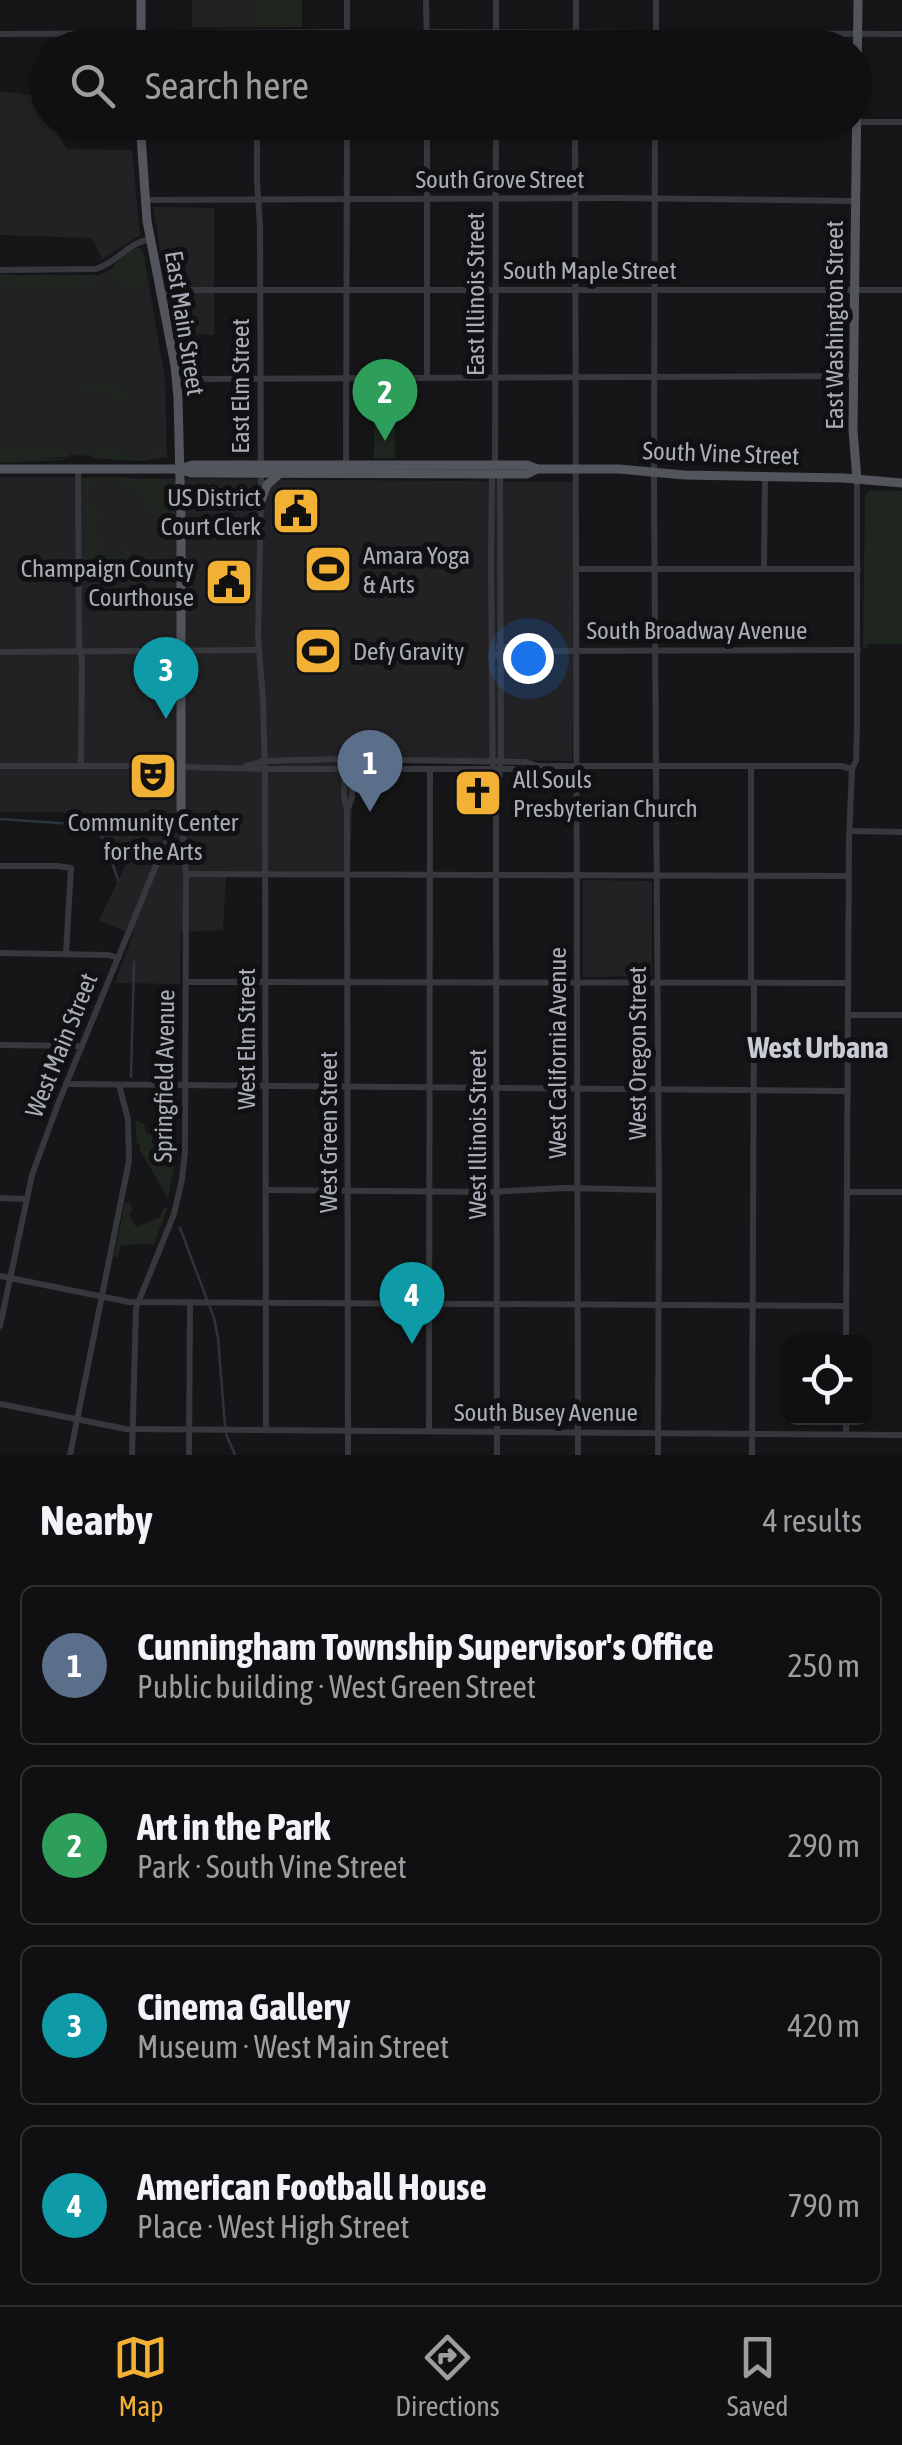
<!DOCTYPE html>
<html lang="en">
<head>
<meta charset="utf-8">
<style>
	body { margin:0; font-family:"Asap Condensed",sans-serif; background:#1e1e20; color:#f1f3f6 }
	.controls { position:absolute; right:30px; bottom:30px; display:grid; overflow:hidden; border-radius:15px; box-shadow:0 2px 8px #0004 }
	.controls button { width:90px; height:90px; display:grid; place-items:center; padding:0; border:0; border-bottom:2px solid #303032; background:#101012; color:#f1f3f6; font:50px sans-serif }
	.you { position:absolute; left:528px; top:658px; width:35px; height:35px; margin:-25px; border:8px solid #fff; border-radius:50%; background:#1a73e8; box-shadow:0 0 0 15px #1a73e833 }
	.badge { display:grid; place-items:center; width:65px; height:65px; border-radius:50%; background:#f2b134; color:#fff; font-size:32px; font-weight:700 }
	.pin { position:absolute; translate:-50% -82px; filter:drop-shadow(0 2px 5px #0008) }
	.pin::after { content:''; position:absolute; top:52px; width:35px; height:30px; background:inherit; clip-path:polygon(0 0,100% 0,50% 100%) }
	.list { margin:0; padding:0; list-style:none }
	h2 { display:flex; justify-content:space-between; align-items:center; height:130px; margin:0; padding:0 40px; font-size:42px }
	h2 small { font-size:32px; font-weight:400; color:#9c9d9f }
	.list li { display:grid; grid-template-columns:65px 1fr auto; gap:30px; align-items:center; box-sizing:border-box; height:160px; margin:0 20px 20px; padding:0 20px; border:2px solid #303032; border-radius:15px }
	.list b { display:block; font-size:38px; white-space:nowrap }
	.list p { margin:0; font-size:32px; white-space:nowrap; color:#9c9d9f }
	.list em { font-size:32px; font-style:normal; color:#9c9d9f }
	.icon { flex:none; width:55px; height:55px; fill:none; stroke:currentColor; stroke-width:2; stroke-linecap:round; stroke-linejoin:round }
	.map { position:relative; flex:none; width:902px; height:1455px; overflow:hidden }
	.search { position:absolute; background:#101012; box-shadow:0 2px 8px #0004; left:30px; right:30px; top:30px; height:110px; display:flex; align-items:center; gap:25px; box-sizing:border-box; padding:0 35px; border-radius:55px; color:#9c9d9f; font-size:38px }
	.sheet { height:850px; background:#101012 }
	nav { display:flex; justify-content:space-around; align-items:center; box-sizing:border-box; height:140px; border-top:2px solid #303032; background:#101012; font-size:28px; color:#9c9d9f }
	nav a { display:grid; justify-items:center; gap:5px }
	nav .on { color:#f2b134 }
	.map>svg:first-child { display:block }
	.built { fill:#222225 }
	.green { fill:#1e261f }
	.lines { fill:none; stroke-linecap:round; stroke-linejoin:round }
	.stream { stroke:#2c353c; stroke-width:2.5 }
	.minor { stroke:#37383d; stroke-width:6 }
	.major { stroke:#53555c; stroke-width:9 }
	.labels { text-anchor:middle; stroke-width:10; stroke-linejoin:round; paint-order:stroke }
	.street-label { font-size:25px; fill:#a8adb8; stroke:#111113 }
	.poi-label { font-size:25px; fill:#a8adb8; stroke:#111113; text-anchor:start }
	.quarter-label { font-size:30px; font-weight:bold; fill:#c9ccd4; stroke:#111113 }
</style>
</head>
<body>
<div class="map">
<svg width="902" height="1455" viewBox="0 0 902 1455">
	<rect width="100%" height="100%" fill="#161618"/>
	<!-- built -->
	<g class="built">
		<polygon points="192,0 301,0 302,27 192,27"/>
		<polygon points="0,91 32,95 47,119 48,122 50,123 67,149 132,150 140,235 102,259 92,238 0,235"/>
		<polygon points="153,207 214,208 214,335 175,334"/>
		<polygon points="143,251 165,379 167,458 64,455 0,459 0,274 91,280"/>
		<polygon points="0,477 577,482 572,761 398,758 354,764 350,864 347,874 226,873 223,930 181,932 180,984 115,983 133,935 99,920 130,856 110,849 92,821 58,812 0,812"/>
		<polygon points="583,880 652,881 652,976 583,977"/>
	</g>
	<!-- green -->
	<g class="green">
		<rect x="256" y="0" width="46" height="27"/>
		<path d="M138,248H141L144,265L143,250L148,280V283L145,273L146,285L141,288L116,285L110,277C111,264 126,251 138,248Z"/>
		<path d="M0,274L24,277L27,275H95L98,276V282C83,291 22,286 0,285Z"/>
		<path d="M89,383L125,386L124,456L147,458L155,452H163L165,455C142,466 117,458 92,458V453L84,455L83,446H86L87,450H122L125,445L123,402H113V398L109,397L108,394H84L83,387Z"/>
		<rect x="374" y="423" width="21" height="35"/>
		<polygon points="18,444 21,444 22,448 60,448 69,450 69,445 68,457 43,458 65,459 63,460 0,463 0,448 17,448"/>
		<polygon points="89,477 134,478 140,483 149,478 166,479 168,483 168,522 159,522 159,509 145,509 147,500 137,490 133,493 119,483 118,479 104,479 102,484 96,480 87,489 90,494 85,496 85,479"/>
		<polygon points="870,490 902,491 902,644 868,644 867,648 863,648 865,495"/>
		<polygon points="85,503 90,503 96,507 101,503 100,519 96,519 96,534 100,535 100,552 104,552 105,556 121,556 122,553 125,552 125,543 130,543 130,557 136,558 136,561 85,560"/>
		<polygon points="178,1095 177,1150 168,1198 140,1150 140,1143 137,1144 135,1120 144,1124 146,1133 152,1135 152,1144 170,1144 171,1129 174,1128 170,1099"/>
		<polygon points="125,1202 130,1203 133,1210 129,1215 136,1227 159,1218 165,1207 167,1209 154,1244 121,1245 118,1257 114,1257"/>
	</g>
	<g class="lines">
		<!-- stream -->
		<g class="stream">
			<polyline points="0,819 88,825 104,839 118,880"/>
			<polyline points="131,1077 134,962"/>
			<polyline points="180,1228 214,1318 218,1338 225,1426"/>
			<polyline points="226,1434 235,1455"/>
		</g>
		<!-- minor -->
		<g class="minor">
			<polyline points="347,0 347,48"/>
			<polyline points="426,0 427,48"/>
			<polyline points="426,32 902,34"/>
			<polyline points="257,33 257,48"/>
			<polyline points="2,34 347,32"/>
			<polyline points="496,48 496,0"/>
			<polyline points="576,48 576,0"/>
			<polyline points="656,48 656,0"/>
			<polyline points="257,122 257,182 260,226 261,501 258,636 263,700 265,775 266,1429"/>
			<polyline points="496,122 495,465 492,475 491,559 493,804 496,812 496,874 497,1455"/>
			<polyline points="575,122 578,1455"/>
			<polyline points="655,122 654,482 659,1203 658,1455"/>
			<polyline points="856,122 902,122"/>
			<polyline points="146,200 615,198 855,201"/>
			<path d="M0,270L96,269C118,262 126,244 150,239"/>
			<polyline points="159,293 196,290 902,290"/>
			<polyline points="427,377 427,122"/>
			<polyline points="177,379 854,376"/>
			<polyline points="78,469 79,644 82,659 81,766"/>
			<polyline points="346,469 347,122"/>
			<polyline points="764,568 765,477"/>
			<polyline points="78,569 181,569"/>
			<polyline points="576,569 858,569"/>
			<polyline points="499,647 531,648 536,650"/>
			<polyline points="0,652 259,650"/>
			<polyline points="491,655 531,654 537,651 858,650"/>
			<polyline points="345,759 344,797 347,809 348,1455"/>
			<polyline points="0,766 136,766 265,769 533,769 537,766 841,766 852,769"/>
			<polyline points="246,766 265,761 338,759 526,762 537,766"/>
			<polyline points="751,766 751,979 754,987 754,1008 752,1455"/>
			<polyline points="348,808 352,798 353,767"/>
			<polyline points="496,811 501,755 500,474"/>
			<polyline points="850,831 902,832"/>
			<polyline points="0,866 57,866 71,868 66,954"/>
			<polyline points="186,874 849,876"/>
			<polyline points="0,953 109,955 118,958"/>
			<polyline points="186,982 848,983"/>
			<polyline points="848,1015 902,1015"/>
			<polyline points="0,1045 82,1046"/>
			<polyline points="67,1084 848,1091"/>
			<polyline points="266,1190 489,1192 564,1188 659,1190"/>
			<polyline points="848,1192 902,1192"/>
			<polyline points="0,1198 27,1199"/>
			<polyline points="0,1276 129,1302 846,1306"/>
			<polyline points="0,1326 32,1175 58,1104 152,875 181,810"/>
			<polyline points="846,1342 849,840 852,769 856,761 857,726 857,480"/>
			<polyline points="0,1404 126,1429 902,1435"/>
			<polyline points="429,1431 430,769"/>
			<polyline points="846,1434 846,1418"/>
			<polyline points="70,1455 129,1161 128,1119 119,1085"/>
			<polyline points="132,1455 136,1308 174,1214 182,1179 185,1152 186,874 181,809"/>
			<polyline points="189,1455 190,1302"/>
		</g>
		<!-- major -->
		<g class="major">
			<polyline points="141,48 141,0"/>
			<polyline points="140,122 147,221 175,366 178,398 181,520 181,809"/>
			<polyline points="0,469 180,469 192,465 527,465 537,469 619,469 684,475 844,478 902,483"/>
			<polyline points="180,469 191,473 527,474 537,469"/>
			<polyline points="857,480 853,430 858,0"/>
			<polyline points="261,501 267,485 278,475"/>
		</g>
	</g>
	<!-- icons -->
	<defs>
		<g id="civic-square" transform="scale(2.5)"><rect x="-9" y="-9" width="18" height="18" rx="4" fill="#f2b134" stroke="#111113"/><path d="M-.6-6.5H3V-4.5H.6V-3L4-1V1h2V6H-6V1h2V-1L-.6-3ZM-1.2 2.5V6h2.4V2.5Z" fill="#111"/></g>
		<g id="stadium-square" transform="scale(2.5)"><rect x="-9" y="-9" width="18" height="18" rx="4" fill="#f2b134" stroke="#111113"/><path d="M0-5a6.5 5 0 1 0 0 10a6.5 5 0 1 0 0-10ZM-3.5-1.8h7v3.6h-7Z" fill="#111"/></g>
		<g id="theatre-square" transform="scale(2.5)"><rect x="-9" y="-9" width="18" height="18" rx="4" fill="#f2b134" stroke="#111113"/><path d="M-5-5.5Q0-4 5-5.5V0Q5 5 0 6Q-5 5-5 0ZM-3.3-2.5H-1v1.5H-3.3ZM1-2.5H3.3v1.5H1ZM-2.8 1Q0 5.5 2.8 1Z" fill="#111"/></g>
		<g id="church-square" transform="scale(2.5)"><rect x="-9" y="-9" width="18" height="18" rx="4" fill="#f2b134" stroke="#111113"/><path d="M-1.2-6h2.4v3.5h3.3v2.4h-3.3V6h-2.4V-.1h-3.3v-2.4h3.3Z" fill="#111"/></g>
	</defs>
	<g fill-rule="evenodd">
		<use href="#civic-square" x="296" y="511"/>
		<use href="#stadium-square" x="328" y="569"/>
		<use href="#civic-square" x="229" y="582"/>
		<use href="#stadium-square" x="318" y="651"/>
		<use href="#theatre-square" x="153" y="776"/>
		<use href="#church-square" x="478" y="793"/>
	</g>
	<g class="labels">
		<!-- street labels -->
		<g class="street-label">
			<text x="500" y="188">South Grove Street</text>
			<text x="590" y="279">South Maple Street</text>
			<text transform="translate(475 294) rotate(-90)" y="9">East Illinois Street</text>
			<text transform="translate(185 323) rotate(81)" y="9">East Main Street</text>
			<text transform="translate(834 325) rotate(-90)" y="9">East Washington Street</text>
			<text transform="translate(240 386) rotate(-90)" y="9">East Elm Street</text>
			<text transform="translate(721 453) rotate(2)" y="9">South Vine Street</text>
			<text x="697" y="639">South Broadway Avenue</text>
			<text transform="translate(246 1039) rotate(-90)" y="9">West Elm Street</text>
			<text transform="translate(61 1045) rotate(-68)" y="9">West Main Street</text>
			<text transform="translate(557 1053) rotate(-90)" y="9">West California Avenue</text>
			<text transform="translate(637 1053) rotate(-90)" y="9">West Oregon Street</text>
			<text transform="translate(164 1076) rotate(-89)" y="9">Springfield Avenue</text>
			<text transform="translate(328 1132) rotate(-90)" y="9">West Green Street</text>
			<text transform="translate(477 1134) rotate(-90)" y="9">West Illinois Street</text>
			<text x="546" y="1421">South Busey Avenue</text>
		</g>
		<!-- poi labels -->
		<g class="poi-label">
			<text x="261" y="506" text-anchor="end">US District<tspan x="261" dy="29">Court Clerk</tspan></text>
			<text x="363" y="564">Amara Yoga<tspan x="363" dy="29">&amp; Arts</tspan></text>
			<text x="194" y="577" text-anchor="end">Champaign County<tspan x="194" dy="29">Courthouse</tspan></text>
			<text x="353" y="660">Defy Gravity</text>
			<text x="513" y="788">All Souls<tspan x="513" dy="29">Presbyterian Church</tspan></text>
			<text x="153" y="831" text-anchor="middle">Community Center<tspan x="153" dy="29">for the Arts</tspan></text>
		</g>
		<!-- quarter labels -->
		<g class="quarter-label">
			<text x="818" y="1058">West Urbana</text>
		</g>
	</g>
</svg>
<div class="controls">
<button><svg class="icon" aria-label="locate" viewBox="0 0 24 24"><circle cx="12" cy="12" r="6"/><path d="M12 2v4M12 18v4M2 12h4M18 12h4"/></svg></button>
</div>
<div class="you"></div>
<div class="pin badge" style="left:370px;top:812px;background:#5c6f8a">1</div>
<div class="pin badge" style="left:385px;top:441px;background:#2e9e5b">2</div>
<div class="pin badge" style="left:166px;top:719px;background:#0f9aa8">3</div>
<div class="pin badge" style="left:412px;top:1344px;background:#0f9aa8">4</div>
<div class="search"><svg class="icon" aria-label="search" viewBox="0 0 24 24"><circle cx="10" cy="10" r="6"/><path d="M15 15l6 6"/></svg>Search here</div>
</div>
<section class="sheet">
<h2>Nearby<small>4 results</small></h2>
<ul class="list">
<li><span class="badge" style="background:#5c6f8a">1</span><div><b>Cunningham Township Supervisor's Office</b><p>Public building · West Green Street</p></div><em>250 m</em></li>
<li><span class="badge" style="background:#2e9e5b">2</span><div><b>Art in the Park</b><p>Park · South Vine Street</p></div><em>290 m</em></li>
<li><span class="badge" style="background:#0f9aa8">3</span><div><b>Cinema Gallery</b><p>Museum · West Main Street</p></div><em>420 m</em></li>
<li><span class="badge" style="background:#0f9aa8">4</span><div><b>American Football House</b><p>Place · West High Street</p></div><em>790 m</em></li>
</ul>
</section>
<nav>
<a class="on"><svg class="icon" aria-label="map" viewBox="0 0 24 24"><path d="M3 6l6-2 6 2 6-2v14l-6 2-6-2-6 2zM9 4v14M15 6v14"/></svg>Map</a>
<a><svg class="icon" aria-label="directions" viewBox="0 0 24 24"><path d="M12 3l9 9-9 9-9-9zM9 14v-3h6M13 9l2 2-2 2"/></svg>Directions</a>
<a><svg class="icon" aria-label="saved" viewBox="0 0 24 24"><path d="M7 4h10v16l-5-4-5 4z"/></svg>Saved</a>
</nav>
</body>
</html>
